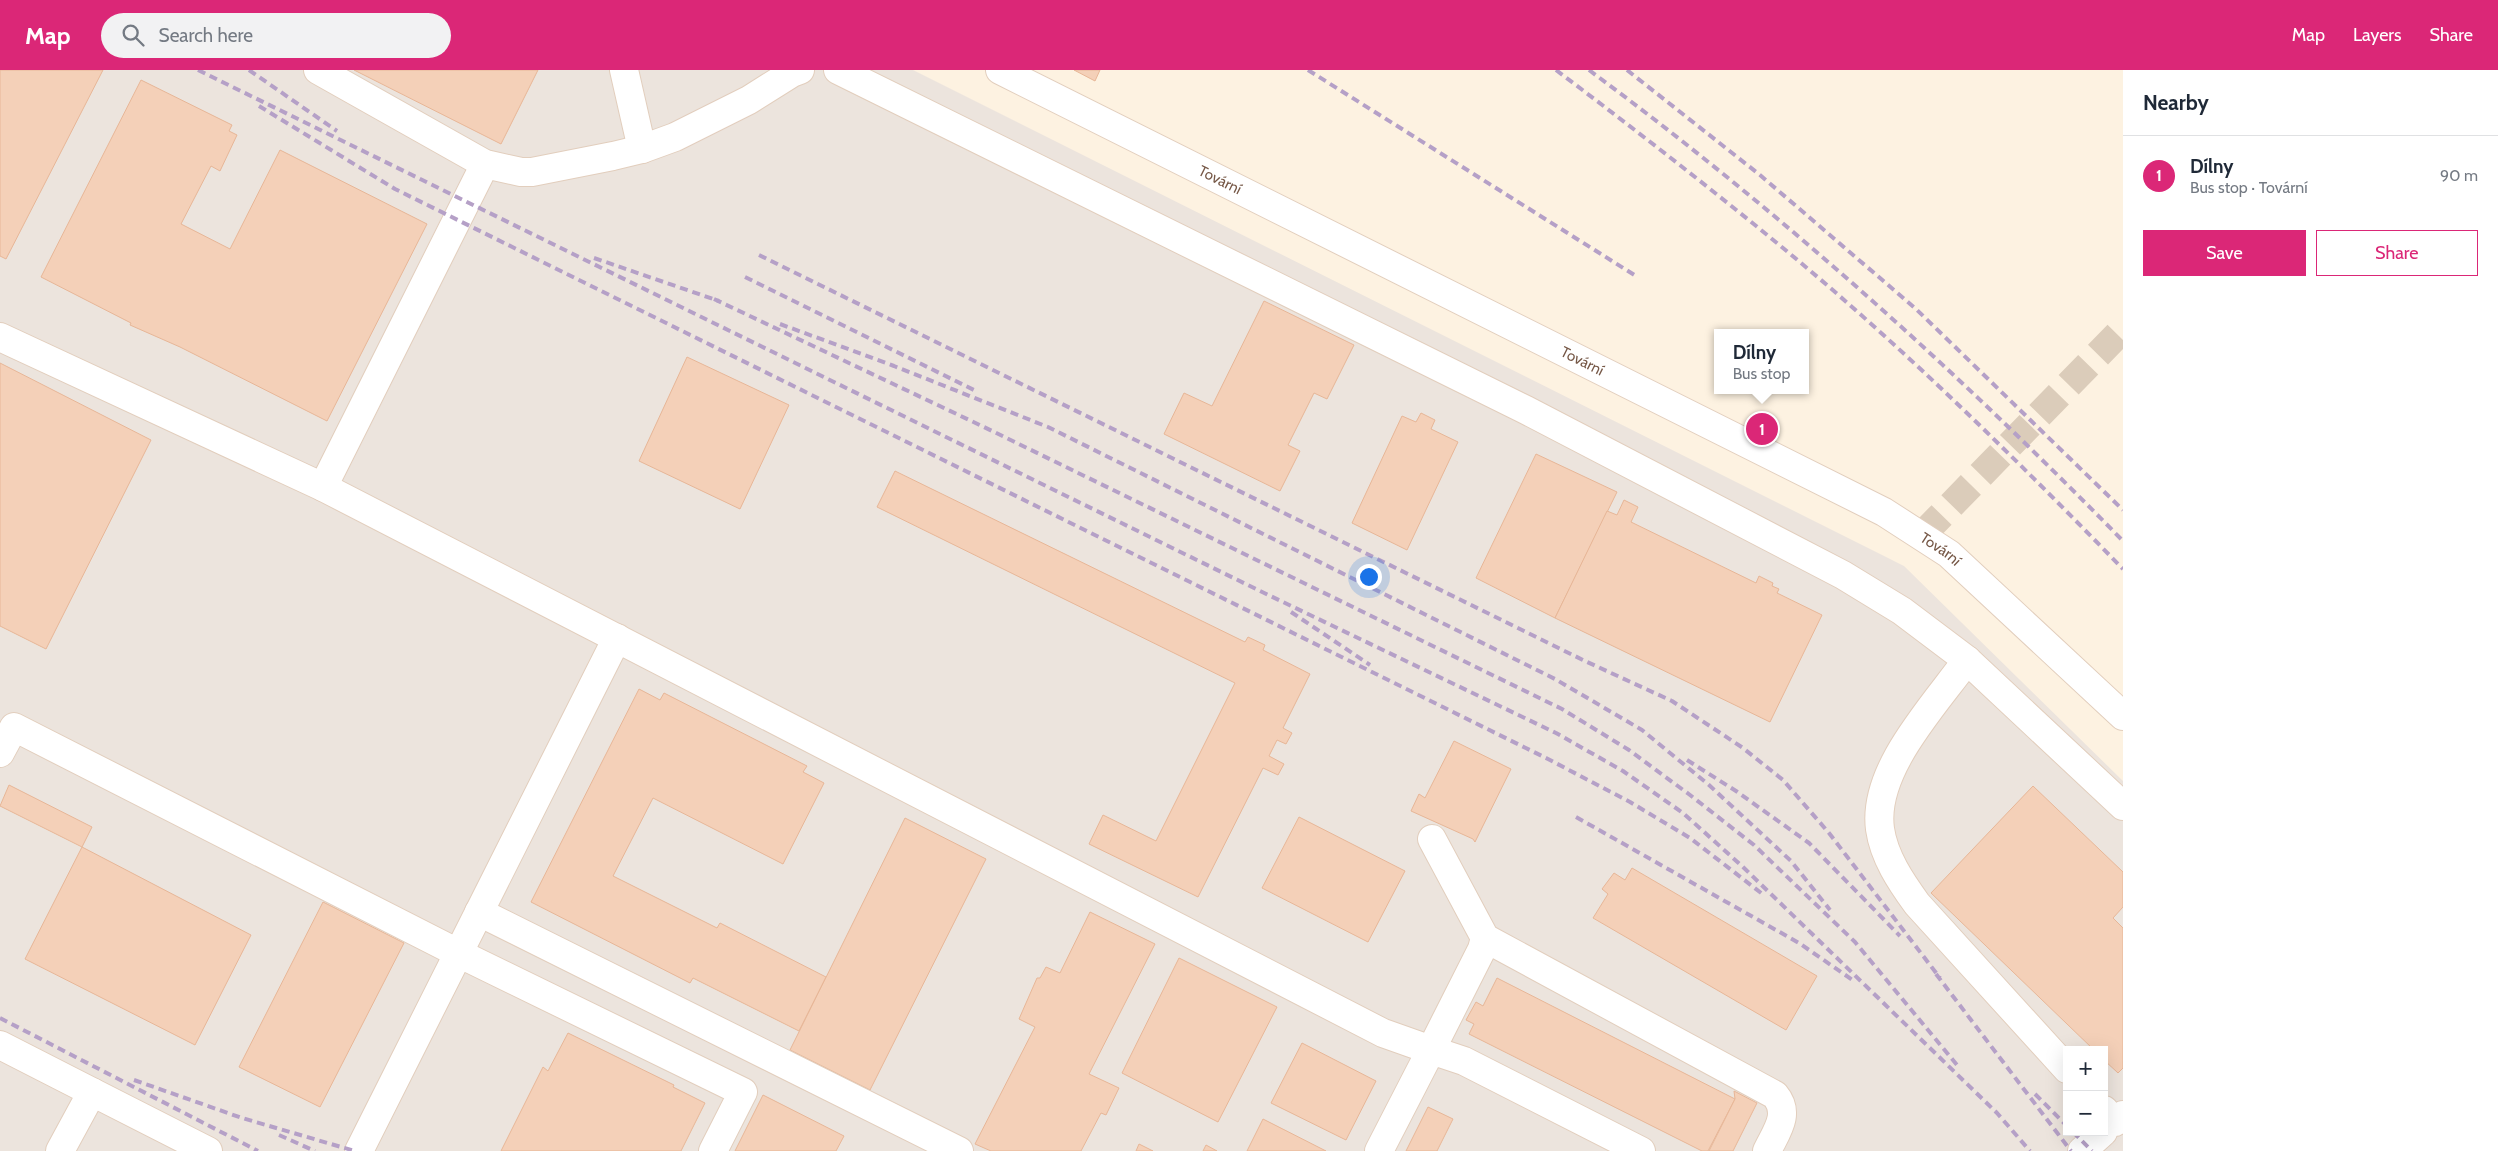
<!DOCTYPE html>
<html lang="en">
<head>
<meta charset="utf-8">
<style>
	body { margin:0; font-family:Cabin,sans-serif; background:#f2f2f3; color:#1f2937 }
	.controls { position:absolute; right:15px; bottom:15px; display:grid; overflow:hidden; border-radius:0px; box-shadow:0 5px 20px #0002 }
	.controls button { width:45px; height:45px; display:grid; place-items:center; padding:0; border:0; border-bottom:1px solid #e0e1e3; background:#fff; color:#1f2937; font:25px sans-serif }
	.you { position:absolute; left:1368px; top:506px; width:18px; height:18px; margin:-12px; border:4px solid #fff; border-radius:50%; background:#1a73e8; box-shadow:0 0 0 8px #1a73e833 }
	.badge { display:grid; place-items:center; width:32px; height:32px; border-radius:50%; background:#db2777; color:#fff; font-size:16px; font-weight:700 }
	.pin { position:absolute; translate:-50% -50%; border:2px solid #fff; box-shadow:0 1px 5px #0006 }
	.popup { position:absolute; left:1714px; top:259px; width:95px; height:65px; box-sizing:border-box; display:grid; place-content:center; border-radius:0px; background:#fff; filter:drop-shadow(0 1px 4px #0005); font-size:16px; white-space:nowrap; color:#747a83 }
	.popup b { font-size:19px; color:#1f2937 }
	.popup::after { content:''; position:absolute; left:50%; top:100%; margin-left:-10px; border:10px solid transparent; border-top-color:#fff }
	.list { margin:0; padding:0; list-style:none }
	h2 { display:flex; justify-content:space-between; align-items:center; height:65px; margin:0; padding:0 20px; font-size:21px }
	h2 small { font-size:16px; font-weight:400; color:#747a83 }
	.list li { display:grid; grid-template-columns:32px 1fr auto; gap:15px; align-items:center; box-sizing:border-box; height:80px; padding:0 20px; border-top:1px solid #e0e1e3 }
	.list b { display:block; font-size:19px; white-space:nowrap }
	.list p { margin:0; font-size:16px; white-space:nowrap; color:#747a83 }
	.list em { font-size:16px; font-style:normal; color:#747a83 }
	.actions { display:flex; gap:10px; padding:15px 20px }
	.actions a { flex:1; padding:11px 0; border:1px solid #db2777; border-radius:0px; text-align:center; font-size:18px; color:#db2777 }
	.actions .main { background:#db2777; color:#fff }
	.icon { flex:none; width:28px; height:28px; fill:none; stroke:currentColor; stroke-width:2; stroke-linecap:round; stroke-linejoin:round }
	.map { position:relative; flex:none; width:2123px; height:1081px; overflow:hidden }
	header { display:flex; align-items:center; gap:30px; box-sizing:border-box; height:70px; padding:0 25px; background:#db2777; color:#fff }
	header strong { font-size:24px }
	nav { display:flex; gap:28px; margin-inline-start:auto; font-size:18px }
	.search { width:350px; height:45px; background:#f2f2f3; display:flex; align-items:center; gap:12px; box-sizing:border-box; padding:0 18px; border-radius:28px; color:#747a83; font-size:19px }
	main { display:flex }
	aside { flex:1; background:#fff }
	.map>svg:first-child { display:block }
	.industrial { fill:#ece4dd; fill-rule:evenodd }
	.building { fill:#f4d0b8; stroke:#e7b697 }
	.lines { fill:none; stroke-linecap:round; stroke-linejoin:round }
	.minor-tunnel { stroke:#dbccba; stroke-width:28; stroke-dasharray:28 14; stroke-linecap:butt }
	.minor-casing { stroke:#e2cebd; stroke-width:30 }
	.minor { stroke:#fff; stroke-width:28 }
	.rail { stroke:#b5a0c7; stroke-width:4; stroke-dasharray:8 5; stroke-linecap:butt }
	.labels { text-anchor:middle; stroke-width:4.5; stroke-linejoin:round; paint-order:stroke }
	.street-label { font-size:15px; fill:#765847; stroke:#fff6e8 }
</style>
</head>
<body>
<header>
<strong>Map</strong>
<div class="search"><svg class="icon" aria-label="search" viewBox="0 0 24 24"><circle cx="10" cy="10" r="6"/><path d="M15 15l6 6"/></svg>Search here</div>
<nav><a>Map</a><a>Layers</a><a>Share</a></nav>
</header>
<main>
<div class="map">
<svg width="2123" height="1081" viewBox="0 0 2123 1081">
	<rect width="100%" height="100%" fill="#fdf2e1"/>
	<!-- industrial -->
	<path class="industrial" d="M0,0H913L1904,496L2123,711V1081H0ZM2067,980H2104V1062H2067Z"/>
	<!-- building -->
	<g class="building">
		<polygon points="0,0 103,0 6,189 0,186"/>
		<polygon points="354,0 538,0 501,74"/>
		<polygon points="1074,0 1100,0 1095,11"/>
		<polygon points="141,10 232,55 229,61 237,65 220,101 211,96 181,154 230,179 280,80 427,154 327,351 180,277 130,255 131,253 41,207"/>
		<polygon points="1264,231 1354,275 1327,329 1314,323 1288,375 1300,381 1280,421 1164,364 1184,323 1212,336"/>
		<polygon points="687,287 789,335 740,439 639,391"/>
		<polygon points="0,293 151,370 46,579 0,556"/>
		<polygon points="1421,343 1435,350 1431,359 1458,372 1407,480 1352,453 1402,346 1416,352"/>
		<polygon points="1536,384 1617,422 1555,548 1476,508"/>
		<polygon points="895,401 1245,572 1248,567 1265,575 1263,580 1310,604 1283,658 1292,663 1286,674 1277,670 1269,686 1284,694 1278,705 1263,698 1198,827 1089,774 1103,745 1156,771 1235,613 877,437"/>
		<polygon points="1624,430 1638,437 1631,452 1756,513 1759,506 1773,513 1772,516 1779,519 1777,523 1822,545 1770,652 1555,548 1607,441 1617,445"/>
		<polygon points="639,619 660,630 664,623 807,696 803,702 824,713 783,794 653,728 613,806 717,858 720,853 826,907 799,961 693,908 690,913 531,832"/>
		<polygon points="1454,671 1511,699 1475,772 1473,769 1411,741 1419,724 1425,728"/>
		<polygon points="9,715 92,757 82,777 0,736"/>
		<polygon points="2033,716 2123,802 2123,837 2113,848 2123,858 2123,998 2118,1003 2104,990 2104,980 2094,980 1931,823"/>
		<polygon points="1299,747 1405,801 1368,872 1262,818"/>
		<polygon points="905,748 986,789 870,1020 790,980"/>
		<polygon points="82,777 251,865 195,975 25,889"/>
		<polygon points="1632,798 1817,906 1786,960 1593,848 1608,824 1602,819 1614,803 1625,810"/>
		<polygon points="323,832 404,873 320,1037 239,997"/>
		<polygon points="1090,842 1155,874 1089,1004 1119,1018 1106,1045 1101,1043 1081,1081 991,1081 975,1074 1035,957 1019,949 1037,908 1040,908 1046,897 1060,903"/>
		<polygon points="1179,888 1277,937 1218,1052 1122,1003"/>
		<polygon points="1497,908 1735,1029 1708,1081 1702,1081 1469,964 1474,954 1466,950 1476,932 1483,936"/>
		<polygon points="568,963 674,1015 673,1017 705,1033 681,1081 501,1081 543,997 548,1001"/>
		<polygon points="1302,973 1376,1011 1346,1070 1271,1033"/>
		<polygon points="1734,1021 1757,1033 1733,1081 1709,1081 1735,1029"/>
		<polygon points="763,1025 844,1066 836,1081 735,1081"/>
		<polygon points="1428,1037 1453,1049 1437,1081 1406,1081"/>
		<polygon points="1263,1049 1326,1081 1247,1081"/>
		<polygon points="1139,1074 1153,1081 1136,1081"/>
		<polygon points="1206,1075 1217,1081 1203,1081"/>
	</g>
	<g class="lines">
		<!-- minor-tunnel -->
		<polyline class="minor-tunnel" points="1922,465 2123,259"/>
		<!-- minor casing -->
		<g class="minor-casing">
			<g id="minor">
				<polyline points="318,0 485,94 521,102 532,102 613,86 642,79 675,67 749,30 792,3 800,0"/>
				<polyline points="624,0 642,79"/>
				<polyline points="838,0 1526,340 1843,505 1902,541 1967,590 2123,736"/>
				<path id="s1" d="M1000,0L1884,442L1949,484L2123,646"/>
				<polyline points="0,267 323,417 1383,963 1431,980 1482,879 1485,868"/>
				<polyline points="323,417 485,94"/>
				<path d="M1967,590C1934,636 1872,700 1880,759C1884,787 1901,812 1917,834L2067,999"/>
				<polyline points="0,683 14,657 458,883 743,1022 713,1081"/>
				<path d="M1432,769L1485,868L1775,1025C1791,1044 1776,1062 1767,1081"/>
				<polyline points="479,842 959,1081"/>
				<polyline points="0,975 92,1022 60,1081"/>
				<polyline points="92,1022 208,1081"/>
				<polyline points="2104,1040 2115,1052 2123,1045"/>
				<polyline points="359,1081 617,568"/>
				<polyline points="1379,1081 1431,980 1464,991 1641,1081"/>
				<polyline points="2082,1081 2103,1062"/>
			</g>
		</g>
		<!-- minor -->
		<use href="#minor" class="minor"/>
		<!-- rail -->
		<g class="rail">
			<polyline points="198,0 1258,520 1556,663 1623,701 1683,743 1743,797 1997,1043 2030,1081"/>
			<polyline points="249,0 337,61"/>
			<polyline points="1308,0 1636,206"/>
			<path d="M1556,0C1633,58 1709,117 1783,178C1903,277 2015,388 2123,499"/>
			<path d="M1589,0C1781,142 1957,301 2123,471"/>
			<polyline points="1627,0 1760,105 1916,239 2123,440"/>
			<polyline points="259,36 395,119 1548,689 1630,732 1690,768 1765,826"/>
			<polyline points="759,185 1585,591 1672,631 1743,678 1783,710 1829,763 1940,908"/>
			<polyline points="594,188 719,231"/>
			<polyline points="745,207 978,322"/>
			<polyline points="714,229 984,357 1562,639 1629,680 1690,725 1754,775 1855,872 1957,995"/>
			<polyline points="780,254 894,296 1048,357 1555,609 1642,660 1709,715 1791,791 1830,840"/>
			<polyline points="1291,542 1370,595"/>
			<polyline points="1687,690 1736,721 1809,773 1900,866"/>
			<polyline points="1576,747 1799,873 1854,911"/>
			<polyline points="1936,904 2071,1081"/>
			<polyline points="0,948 258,1081"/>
			<polyline points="134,1010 242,1048 355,1081"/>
			<polyline points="2035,1024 2067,1056"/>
			<polyline points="2073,1062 2092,1081"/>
			<polyline points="279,1065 315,1081"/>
		</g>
	</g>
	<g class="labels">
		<!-- street labels -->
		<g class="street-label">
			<text dy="5" stroke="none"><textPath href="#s1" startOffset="246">Tovární</textPath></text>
			<text dy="5" stroke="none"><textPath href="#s1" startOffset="651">Tovární</textPath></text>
			<text dy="5" stroke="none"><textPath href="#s1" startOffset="1056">Tovární</textPath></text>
		</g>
	</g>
</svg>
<div class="controls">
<button>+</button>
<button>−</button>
</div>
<div class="you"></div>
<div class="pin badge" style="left:1762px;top:359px">1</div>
<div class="popup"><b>Dílny</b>Bus stop</div>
</div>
<aside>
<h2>Nearby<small></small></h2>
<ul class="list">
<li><span class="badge">1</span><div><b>Dílny</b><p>Bus stop · Tovární</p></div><em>90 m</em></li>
</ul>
<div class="actions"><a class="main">Save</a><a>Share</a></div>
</aside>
</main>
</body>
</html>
